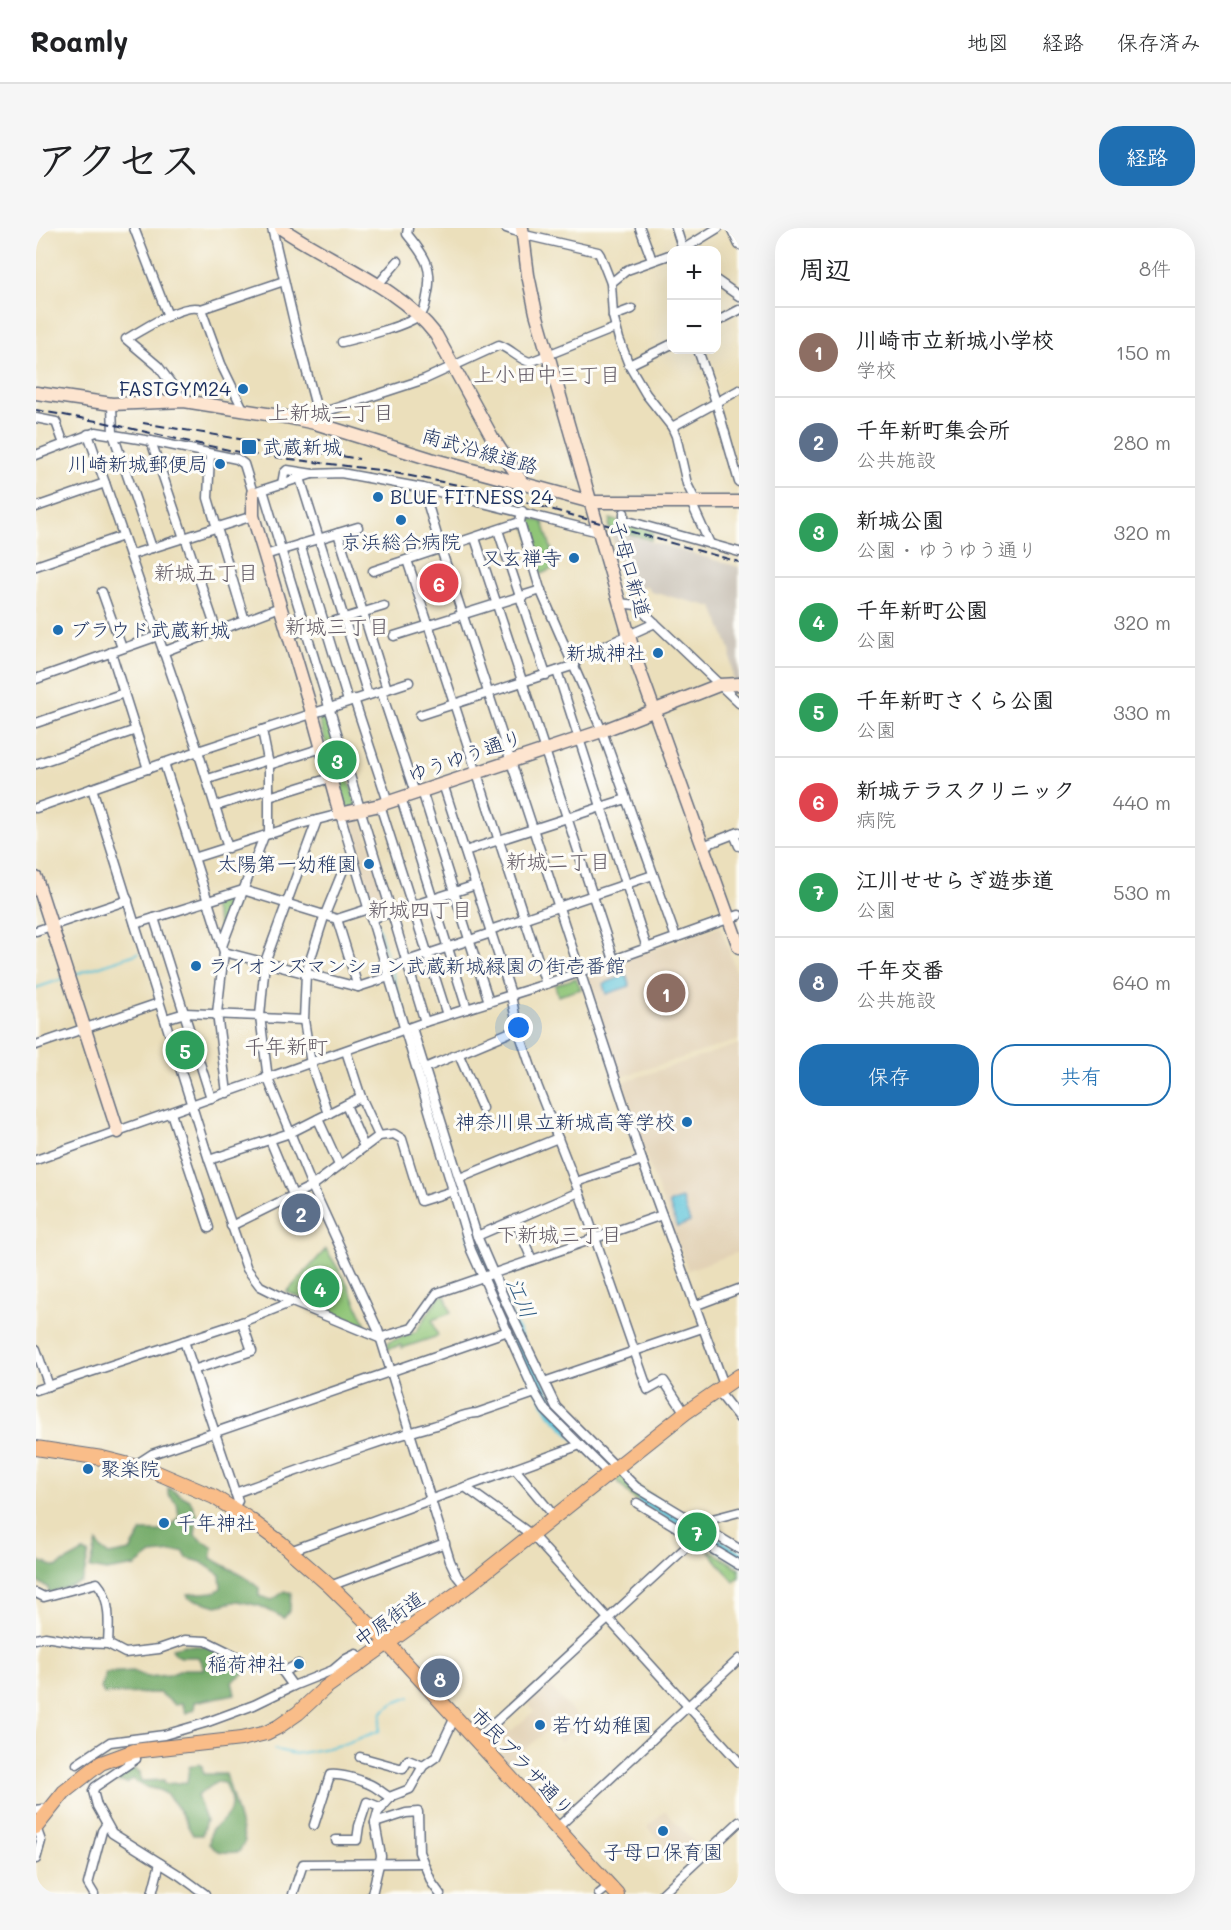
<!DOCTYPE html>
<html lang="ja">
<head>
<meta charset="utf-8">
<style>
	body { margin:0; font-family:Mali,"Klee One",sans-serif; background:#f6f6f6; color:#202124 }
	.controls { position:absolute; right:18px; top:18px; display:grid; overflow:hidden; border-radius:12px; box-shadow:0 6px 24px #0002 }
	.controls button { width:54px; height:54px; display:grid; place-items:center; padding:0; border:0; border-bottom:2px solid #e0e0e0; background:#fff; color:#202124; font:30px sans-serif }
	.you { position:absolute; left:483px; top:800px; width:21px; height:21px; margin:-15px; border:4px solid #fff; border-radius:50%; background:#1a73e8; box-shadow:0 0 0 9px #1a73e833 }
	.badge { display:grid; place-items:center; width:39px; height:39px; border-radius:50%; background:#1f6fb2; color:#fff; font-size:20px; font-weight:700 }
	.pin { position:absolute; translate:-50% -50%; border:3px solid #fff; box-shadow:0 2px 6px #0006 }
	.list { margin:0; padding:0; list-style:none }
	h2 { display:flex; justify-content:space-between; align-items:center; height:78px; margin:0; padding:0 24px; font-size:26px }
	h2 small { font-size:20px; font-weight:400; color:#757577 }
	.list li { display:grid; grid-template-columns:39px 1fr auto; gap:18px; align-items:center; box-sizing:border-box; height:90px; padding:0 24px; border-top:2px solid #e0e0e0 }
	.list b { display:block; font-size:22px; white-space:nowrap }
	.list p { margin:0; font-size:20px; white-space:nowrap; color:#757577 }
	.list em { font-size:20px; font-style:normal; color:#757577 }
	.actions { display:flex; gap:12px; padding:18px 24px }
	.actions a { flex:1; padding:14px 0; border:2px solid #1f6fb2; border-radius:24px; text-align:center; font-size:21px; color:#1f6fb2 }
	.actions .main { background:#1f6fb2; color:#fff }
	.map { position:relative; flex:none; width:703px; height:1666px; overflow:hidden; border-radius:24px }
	header { display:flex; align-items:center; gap:36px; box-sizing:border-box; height:84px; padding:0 30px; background:#fff; border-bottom:2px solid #e0e0e0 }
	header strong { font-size:28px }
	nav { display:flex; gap:33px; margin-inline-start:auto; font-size:21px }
	.intro { display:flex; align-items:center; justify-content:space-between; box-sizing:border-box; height:144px; padding:0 36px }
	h1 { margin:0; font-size:42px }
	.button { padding:15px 27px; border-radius:24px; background:#1f6fb2; color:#fff; font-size:21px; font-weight:700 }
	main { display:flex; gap:36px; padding:0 36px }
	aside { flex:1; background:#fff; border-radius:24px; box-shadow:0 6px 24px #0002 }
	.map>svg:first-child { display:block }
	.built { fill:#e2d2b6 }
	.industrial { fill:#cac3b8 }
	.green { fill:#8fc577; stroke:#557a6a; stroke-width:1.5 }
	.forest { fill:#73aa68; stroke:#476c63; stroke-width:1.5 }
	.water { fill:#5cc3d9; stroke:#3c799c; stroke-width:1.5 }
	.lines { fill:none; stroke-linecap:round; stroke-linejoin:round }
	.stream { stroke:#5cc3d9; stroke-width:2 }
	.river { stroke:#5cc3d9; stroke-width:12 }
	.street-casing { stroke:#646d7f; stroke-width:11 }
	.secondary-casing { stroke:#646d7f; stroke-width:15 }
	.primary-casing { stroke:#646d7f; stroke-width:16 }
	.street { stroke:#fff; stroke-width:8 }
	.secondary { stroke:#fde5d0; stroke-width:12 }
	.primary { stroke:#f9bd89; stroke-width:14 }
	.rail { stroke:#1b2f5e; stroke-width:2; stroke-dasharray:9 4.5; stroke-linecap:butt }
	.poi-dot { fill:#1f6fb2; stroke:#fdfcf7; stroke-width:2 }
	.labels { text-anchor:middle; stroke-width:6; stroke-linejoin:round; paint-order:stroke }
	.poi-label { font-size:20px; fill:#1b2f5e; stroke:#fdfcf7; text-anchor:end }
	.street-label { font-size:20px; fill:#1b2f5e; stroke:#fdfcf7 }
	.neighbourhood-label { font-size:21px; fill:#625a65; stroke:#fdfcf7 }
	.water-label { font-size:21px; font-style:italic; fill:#2e5b83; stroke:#fdfcf7 }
</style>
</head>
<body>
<header>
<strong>Roamly</strong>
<nav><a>地図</a><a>経路</a><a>保存済み</a></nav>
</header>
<div class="intro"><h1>アクセス</h1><a class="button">経路</a></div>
<main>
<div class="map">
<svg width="703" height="1666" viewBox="0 0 703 1666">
	<rect width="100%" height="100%" fill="#fdfcf7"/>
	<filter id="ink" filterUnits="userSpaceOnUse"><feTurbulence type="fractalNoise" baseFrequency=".0167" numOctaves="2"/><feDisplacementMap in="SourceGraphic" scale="12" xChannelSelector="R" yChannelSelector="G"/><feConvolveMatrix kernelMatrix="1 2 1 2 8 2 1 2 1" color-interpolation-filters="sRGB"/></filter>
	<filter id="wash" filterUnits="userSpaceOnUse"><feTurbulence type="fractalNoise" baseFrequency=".008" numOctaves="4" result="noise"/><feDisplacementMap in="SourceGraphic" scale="24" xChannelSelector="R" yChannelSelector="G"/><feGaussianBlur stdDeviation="1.35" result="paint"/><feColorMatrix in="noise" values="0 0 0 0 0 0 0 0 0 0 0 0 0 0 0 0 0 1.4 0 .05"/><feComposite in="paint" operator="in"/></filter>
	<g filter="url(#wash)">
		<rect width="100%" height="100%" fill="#ebdfbb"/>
		<!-- built -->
		<g class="built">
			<polygon points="324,587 354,681 340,685 312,591"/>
			<polygon points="684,698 703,752 703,812 585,849 551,747 553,744"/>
			<polygon points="703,816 703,1024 652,1042 612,934 587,854"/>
			<polygon points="509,1453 546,1494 525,1514 513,1501 472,1535 463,1527 471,1520 465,1513 456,1519 447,1509 465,1493 475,1503 498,1483 489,1472 495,1466 499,1471 508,1463 504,1458"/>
			<polygon points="629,1583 666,1622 648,1639 611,1599"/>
		</g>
		<!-- industrial -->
		<polygon class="industrial" points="574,302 703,339 703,453 697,453 694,421 677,379 615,364 611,358 595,363 591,359"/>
		<!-- green -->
		<g class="green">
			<polygon points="490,289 507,294 516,323 511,326 518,340 505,346 490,298"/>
			<polygon points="574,291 617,303 615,312 573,300"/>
			<polygon points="291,483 321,579 310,582 281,486"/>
			<polygon points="200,666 202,668 186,707 176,676"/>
			<polygon points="540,750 545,761 522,768 519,757"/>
			<polygon points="290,1021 311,1055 330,1097 328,1098 251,1064"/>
			<polygon points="409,1067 415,1085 396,1092 402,1108 366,1120 365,1117 352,1121 351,1118 353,1114 380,1104 403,1069"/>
			<polygon points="584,1247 703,1325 703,1335 598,1271 579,1251"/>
			<polygon points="671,1321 703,1340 703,1349 698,1354"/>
		</g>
		<!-- forest -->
		<g class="forest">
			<polygon points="132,1260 154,1272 161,1288 159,1307 177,1320 175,1330 209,1349 223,1360 223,1368 236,1372 249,1363 255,1365 254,1382 248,1390 224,1378 202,1373 181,1378 153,1370 151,1366 179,1364 185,1360 184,1347 165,1334 151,1330 147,1323 116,1326 100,1338 70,1343 54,1340 61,1314 65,1321 73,1327 94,1323 106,1303 129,1303 143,1289 141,1276 132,1266"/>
			<polygon points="47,1324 53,1325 48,1347 45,1354 13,1365 12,1359 0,1353 0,1332 20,1339"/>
			<polygon points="149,1417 173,1419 213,1441 196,1454 199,1466 159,1474 158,1482 150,1485 146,1475 138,1476 124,1465 68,1466 65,1460 70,1445 97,1443 111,1449 133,1447 148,1441 168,1441 162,1429 144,1429 138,1426 136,1420"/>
			<path d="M162,1536L166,1538L167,1546H190L209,1613L203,1624C191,1625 182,1626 173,1616L175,1602C196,1587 201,1578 188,1555L181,1554L161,1568L170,1592L166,1607H157C149,1594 140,1572 127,1564C116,1557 112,1565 97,1551L91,1555L76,1553L98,1541L104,1544L105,1553L128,1552L129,1556L151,1554L153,1539Z"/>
		</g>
		<!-- water -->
		<g class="water">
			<polygon points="590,747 594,758 570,766 567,756"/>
			<polygon points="646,971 654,994 641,999 633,975"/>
		</g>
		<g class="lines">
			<!-- stream -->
			<g class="stream">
				<polyline points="341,695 353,735"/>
				<polyline points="355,741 371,795"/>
				<polyline points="37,747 103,725"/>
				<polyline points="0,760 29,750"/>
				<polyline points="238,1521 258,1526 282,1522 305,1517 343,1503 346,1484 358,1475 374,1469"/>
			</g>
			<!-- river -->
			<g class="river">
				<polyline points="437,1006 453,1049 493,1137 517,1183 552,1218 572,1235"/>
				<polyline points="608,1271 642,1290 703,1330"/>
			</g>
		</g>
	</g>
	<g filter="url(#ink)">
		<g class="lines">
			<!-- street casing -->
			<g class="street-casing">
				<g id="street">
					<polyline points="98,0 132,88"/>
					<polyline points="236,0 262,111 282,186 281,189"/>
					<polyline points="470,0 493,8 562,24 564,27 575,55 577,88 583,111 593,137 610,166 636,199 640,208 651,256 660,274"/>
					<polyline points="604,0 616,32"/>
					<polyline points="640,0 647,22"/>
					<polyline points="695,0 703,17"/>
					<polyline points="646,22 682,0"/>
					<polyline points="680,52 703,68"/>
					<polyline points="575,55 591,42 636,26"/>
					<polyline points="341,58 362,33"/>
					<polyline points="165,81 185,136 207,181"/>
					<polyline points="577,88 596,81"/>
					<polyline points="680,94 703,82"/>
					<path d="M306,114C323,110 374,97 385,86C389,82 390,75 391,69C398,40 389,28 371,6L372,0"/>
					<polyline points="662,122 680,174 703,254"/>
					<polyline points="593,137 636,116"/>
					<path d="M148,173L122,138L90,111C107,102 147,74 165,81L248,53"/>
					<polyline points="76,176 77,206 116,320"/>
					<path d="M282,186L389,151L463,117C475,121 482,131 494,134L579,100"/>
					<polyline points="0,190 20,194 28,216"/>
					<polyline points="636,199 703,162"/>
					<polyline points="52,206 162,523 192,620"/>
					<polyline points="115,213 148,310"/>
					<polyline points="174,226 172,270 209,393"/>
					<polyline points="0,227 60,204 115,213 201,231 208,236 217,265 276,246"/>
					<polyline points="264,250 332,467"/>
					<polyline points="246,256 248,245 251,242 277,246 305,245 387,260 563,304"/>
					<polyline points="387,260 405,321 606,932 688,1157"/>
					<polyline points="227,262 389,794"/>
					<polyline points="655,274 674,316"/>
					<polyline points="0,279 69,255"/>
					<polyline points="486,283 484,294 504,361 566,503 640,710"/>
					<polyline points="588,285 588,292 703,324"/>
					<polyline points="462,302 510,447"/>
					<polyline points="302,305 351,461"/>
					<polyline points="149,309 181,404"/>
					<polyline points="439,310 578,732"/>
					<polyline points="264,316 312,473"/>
					<polyline points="94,327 217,288"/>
					<polyline points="229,327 322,299"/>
					<polyline points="371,332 510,756"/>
					<polyline points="0,338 87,308"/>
					<polyline points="337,343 484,294"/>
					<polyline points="66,364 86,420"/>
					<polyline points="583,375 600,377 703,475"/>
					<polyline points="253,407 348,378"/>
					<polyline points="358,408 505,362"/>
					<polyline points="75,424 112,541"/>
					<polyline points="127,424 244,379"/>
					<polyline points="536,433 619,395"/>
					<polyline points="521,443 611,720"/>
					<polyline points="0,451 122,408"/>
					<polyline points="345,463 379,565"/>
					<polyline points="318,471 352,574"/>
					<polyline points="384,487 539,437"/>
					<polyline points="0,495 88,465"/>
					<polyline points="226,502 233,537 233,606"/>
					<polyline points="128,535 188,724 181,785 191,865"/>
					<polyline points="0,536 100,502"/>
					<polyline points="233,537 286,520"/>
					<polyline points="172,551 232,532"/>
					<polyline points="407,556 474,763 482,801 501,857 543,964 612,1162 628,1153 649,1185"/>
					<polyline points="56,560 173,932 211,1041 224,1058 256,1074 343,1110 376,1100 401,1065 626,987"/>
					<polyline points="386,563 453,774"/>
					<polyline points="233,569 294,550"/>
					<polyline points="365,570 431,781"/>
					<polyline points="344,577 411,787"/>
					<polyline points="180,578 233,561"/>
					<polyline points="0,580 162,523 373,454"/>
					<polyline points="281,592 229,734 224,788 232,851 276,958 342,1102 414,1333 421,1348 430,1359"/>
					<polyline points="698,606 703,618"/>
					<polyline points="667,618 703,604"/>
					<polyline points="429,623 590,571"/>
					<polyline points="158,630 265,596 304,586 435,1022 499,1165 509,1182 573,1246"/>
					<polyline points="118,690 175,870"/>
					<polyline points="301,691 322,759"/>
					<polyline points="335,691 440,657"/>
					<polyline points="99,696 207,662 301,691 332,681"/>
					<polyline points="454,702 617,647"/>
					<polyline points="0,703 92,672"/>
					<polyline points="186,718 228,608"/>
					<polyline points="188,724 322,759 353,749"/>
					<polyline points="350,740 455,705"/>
					<polyline points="225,790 268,792"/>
					<polyline points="129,791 149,785 224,788"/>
					<polyline points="376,800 441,1008 471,1077 520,1179 600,1259 703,1321"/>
					<polyline points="0,817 123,775"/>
					<polyline points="310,823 325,869 343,908"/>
					<polyline points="423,827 446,880"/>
					<polyline points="389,840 482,801"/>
					<polyline points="310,877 328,919"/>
					<polyline points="135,885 173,1000"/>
					<polyline points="292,886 275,836 268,792 270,745 288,689 310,635 318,633"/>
					<polyline points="282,891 303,937"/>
					<polyline points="234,912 257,967"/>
					<polyline points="0,932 389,794 510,756 703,687"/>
					<polyline points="173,932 254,905 325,869"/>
					<polyline points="424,950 522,910"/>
					<polyline points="540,954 606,932"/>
					<polyline points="479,991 496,1032"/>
					<polyline points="195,998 276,958 343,908 358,906 366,911 385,973 417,963"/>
					<polyline points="441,1008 543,964"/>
					<polyline points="658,1078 703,1061"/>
					<polyline points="148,1113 202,1273 197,1281"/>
					<polyline points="0,1121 13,1158"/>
					<polyline points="157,1142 216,1123 206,1094"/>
					<polyline points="508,1154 666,1100"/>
					<polyline points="0,1162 206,1094 256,1074"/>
					<polyline points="681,1162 703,1190"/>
					<polyline points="99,1237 116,1226 472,1103"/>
					<polyline points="479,1241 519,1289"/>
					<polyline points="429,1259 496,1307 703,1534"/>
					<path d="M199,1265C265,1242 330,1216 397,1198C412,1194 427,1185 441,1185L499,1165"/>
					<polyline points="601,1275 703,1337"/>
					<polyline points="661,1295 703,1284"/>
					<polyline points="254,1323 544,1217"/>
					<polyline points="294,1358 409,1315"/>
					<path d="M0,1365L8,1369L61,1355C75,1370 73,1397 72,1416"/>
					<polyline points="0,1411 9,1409 46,1415 72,1416 89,1425 123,1421 149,1412 170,1413 219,1437 229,1435 238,1437 247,1444 257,1458"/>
					<polyline points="247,1444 262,1436"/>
					<polyline points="440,1512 659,1311"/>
					<polyline points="98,1523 100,1531 59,1559 57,1563 61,1578 76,1605 143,1647 169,1666"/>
					<polyline points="324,1529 367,1541 372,1532 387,1538"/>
					<polyline points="41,1536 74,1514 128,1507 169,1495 218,1477 257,1458 297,1442 310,1431 320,1426 327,1433"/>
					<polyline points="0,1582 7,1581 11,1584"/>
					<polyline points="339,1595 370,1585 382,1584 383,1624 396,1655 404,1666"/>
					<path d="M278,1597L294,1547C305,1546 323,1551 333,1556C341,1559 347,1566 355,1570"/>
					<polyline points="0,1599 5,1613 0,1631"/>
					<polyline points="521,1600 703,1431"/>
					<polyline points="300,1612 321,1612 323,1598 331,1574 346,1580"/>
					<polyline points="58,1666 52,1656 66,1603 70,1597"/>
					<polyline points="116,1666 124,1635"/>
					<polyline points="257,1666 267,1636 387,1635"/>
					<polyline points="336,1666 345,1628 339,1595 342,1584 356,1568 374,1561 387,1538 400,1529 419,1489"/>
					<polyline points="563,1666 573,1658"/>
					<polyline points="626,1666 703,1594"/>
				</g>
			</g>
			<!-- secondary casing -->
			<g class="secondary-casing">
				<g id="secondary">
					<path d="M245,0C294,34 363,58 400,107L456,209L487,256"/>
					<polyline points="486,0 492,47 500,85 600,432 703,719"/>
					<polyline points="0,165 76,176 148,173 250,189 279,195 395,231 555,274 703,274"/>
					<polyline points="217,265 217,288 275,481 304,586 344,577 566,503 683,457 703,456"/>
					<polyline points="0,650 82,904"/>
				</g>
			</g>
			<!-- primary casing -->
			<g class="primary-casing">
				<g id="primary">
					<polyline points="0,1220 66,1230 117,1243 178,1269 213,1291 245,1315 294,1358 344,1407 581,1666"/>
					<polyline points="0,1599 28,1564 65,1535 98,1523 205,1511 230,1505 242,1499 262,1485 289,1460 430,1359 649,1185 703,1148"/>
				</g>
			</g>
			<!-- street -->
			<use href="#street" class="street"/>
			<!-- secondary -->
			<use href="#secondary" class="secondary"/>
			<!-- primary -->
			<use href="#primary" class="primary"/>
			<!-- rail -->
			<g class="rail">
				<polyline points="0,182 66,194 154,214 213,226 343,242 443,261 703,334"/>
				<polyline points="107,195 323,231"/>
			</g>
		</g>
	</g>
	<!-- markers -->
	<g class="poi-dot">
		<circle cx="207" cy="161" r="6"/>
		<rect x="205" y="211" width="16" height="16" rx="3"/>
		<circle cx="184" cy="236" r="6"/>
		<circle cx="342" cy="269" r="6"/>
		<circle cx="365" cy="292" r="6"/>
		<circle cx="538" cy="330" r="6"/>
		<circle cx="22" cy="402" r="6"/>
		<circle cx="622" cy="425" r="6"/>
		<circle cx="333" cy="636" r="6"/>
		<circle cx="160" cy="738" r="6"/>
		<circle cx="651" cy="894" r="6"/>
		<circle cx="52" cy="1241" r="6"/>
		<circle cx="128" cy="1295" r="6"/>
		<circle cx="263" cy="1436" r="6"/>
		<circle cx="504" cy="1497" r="6"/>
		<circle cx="627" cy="1603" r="6"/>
	</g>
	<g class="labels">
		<!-- poi labels -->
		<g class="poi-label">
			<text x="195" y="168">FASTGYM24</text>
			<text x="226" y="226" text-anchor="start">武蔵新城</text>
			<text x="172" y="243">川崎新城郵便局</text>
			<text x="354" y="276" text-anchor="start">BLUE FITNESS 24</text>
			<text x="365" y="321" text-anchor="middle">京浜総合病院</text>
			<text x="526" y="337">又玄禅寺</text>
			<text x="34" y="409" text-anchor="start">ブラウド武蔵新城</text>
			<text x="610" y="432">新城神社</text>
			<text x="321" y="643">太陽第一幼稚園</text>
			<text x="172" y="745" text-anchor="start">ライオンズマンション武蔵新城緑園の街壱番館</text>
			<text x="639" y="901">神奈川県立新城高等学校</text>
			<text x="64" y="1248" text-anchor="start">聚楽院</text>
			<text x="140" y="1302" text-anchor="start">千年神社</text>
			<text x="251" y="1443">稲荷神社</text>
			<text x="516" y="1504" text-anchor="start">若竹幼稚園</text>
			<text x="627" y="1631" text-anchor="middle">子母口保育園</text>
		</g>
		<!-- street labels -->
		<g class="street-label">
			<text transform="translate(444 223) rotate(16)" y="7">南武沿線道路</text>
			<text transform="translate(594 341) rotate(74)" y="7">子母口新道</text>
			<text transform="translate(429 528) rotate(-19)" y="7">ゆうゆう通り</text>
			<text transform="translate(353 1391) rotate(-35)" y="7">中原街道</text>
			<text transform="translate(486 1534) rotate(47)" y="7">市民プラザ通り</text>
		</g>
		<!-- neighbourhood labels -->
		<g class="neighbourhood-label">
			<text x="511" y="154">上小田中三丁目</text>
			<text x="295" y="192">上新城二丁目</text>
			<text x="170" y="352">新城五丁目</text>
			<text x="301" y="406">新城三丁目</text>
			<text x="522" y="641">新城二丁目</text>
			<text x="384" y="689">新城四丁目</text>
			<text x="250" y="826">千年新町</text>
			<text x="523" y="1014">下新城三丁目</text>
		</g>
		<!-- water labels -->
		<g class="water-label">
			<text transform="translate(485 1070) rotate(67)" y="7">江川</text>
		</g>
	</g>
</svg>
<div class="controls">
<button>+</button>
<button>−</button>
</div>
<div class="you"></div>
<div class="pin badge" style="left:630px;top:765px;background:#8d6e63">1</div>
<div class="pin badge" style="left:265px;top:985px;background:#5c6f8a">2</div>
<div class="pin badge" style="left:301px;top:532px;background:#2e9e5b">3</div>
<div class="pin badge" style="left:284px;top:1060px;background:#2e9e5b">4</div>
<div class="pin badge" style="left:149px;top:822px;background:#2e9e5b">5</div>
<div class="pin badge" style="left:403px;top:355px;background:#e0444e">6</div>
<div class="pin badge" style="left:661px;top:1304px;background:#2e9e5b">7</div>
<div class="pin badge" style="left:404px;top:1450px;background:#5c6f8a">8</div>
</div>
<aside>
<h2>周辺<small>8件</small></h2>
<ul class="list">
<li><span class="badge" style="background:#8d6e63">1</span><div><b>川崎市立新城小学校</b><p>学校</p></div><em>150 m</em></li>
<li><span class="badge" style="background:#5c6f8a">2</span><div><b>千年新町集会所</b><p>公共施設</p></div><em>280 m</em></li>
<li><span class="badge" style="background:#2e9e5b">3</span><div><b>新城公園</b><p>公園 · ゆうゆう通り</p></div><em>320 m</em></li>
<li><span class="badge" style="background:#2e9e5b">4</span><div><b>千年新町公園</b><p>公園</p></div><em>320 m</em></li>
<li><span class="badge" style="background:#2e9e5b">5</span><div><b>千年新町さくら公園</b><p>公園</p></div><em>330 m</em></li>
<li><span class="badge" style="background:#e0444e">6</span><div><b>新城テラスクリニック</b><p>病院</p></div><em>440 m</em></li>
<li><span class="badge" style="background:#2e9e5b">7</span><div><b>江川せせらぎ遊歩道</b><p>公園</p></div><em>530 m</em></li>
<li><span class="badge" style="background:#5c6f8a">8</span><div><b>千年交番</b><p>公共施設</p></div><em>640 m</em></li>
</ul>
<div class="actions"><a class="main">保存</a><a>共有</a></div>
</aside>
</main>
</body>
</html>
